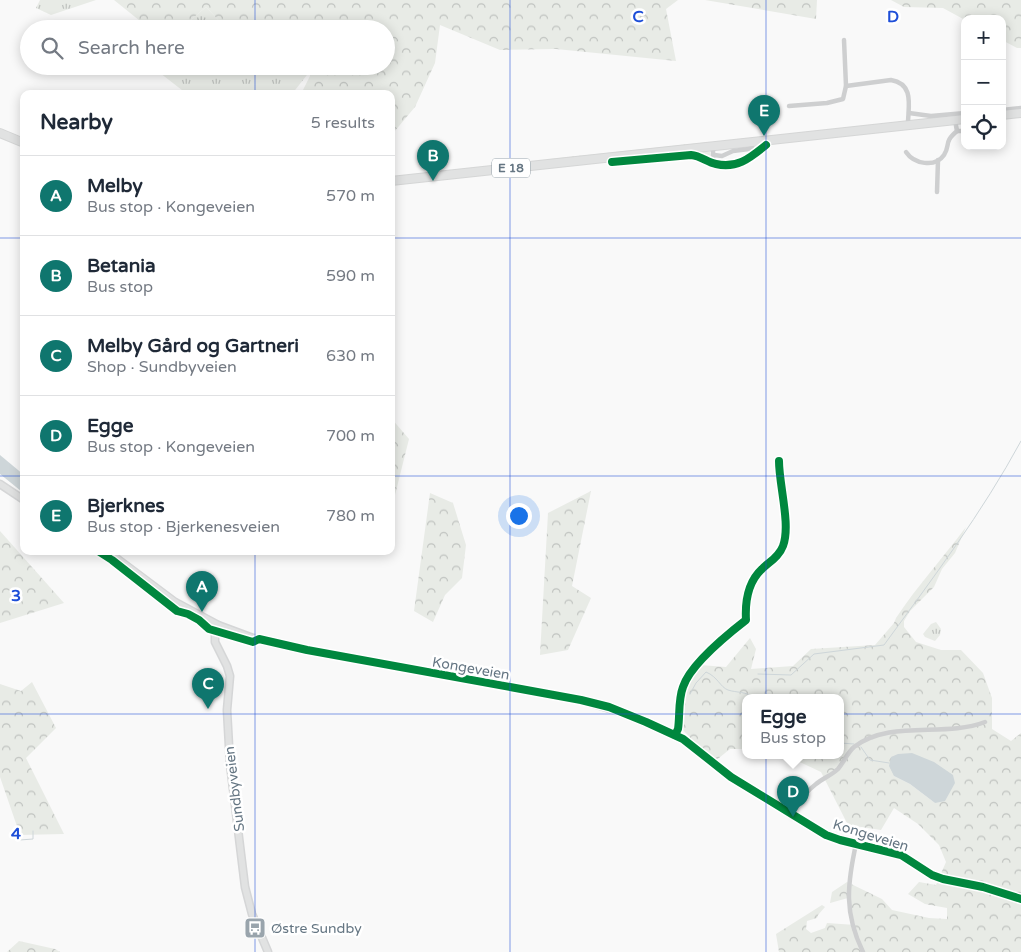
<!DOCTYPE html>
<html lang="en">
<head>
<meta charset="utf-8">
<style>
	body { margin:0; font-family:"Varela Round",sans-serif; background:#f6f6f7; color:#1f2937 }
	.controls { position:absolute; right:15px; top:15px; display:grid; overflow:hidden; border-radius:10px; box-shadow:0 2px 12px #0003 }
	.controls button { width:45px; height:45px; display:grid; place-items:center; padding:0; border:0; border-bottom:1px solid #e0e1e3; background:#fff; color:#1f2937; font:25px sans-serif }
	.you { position:absolute; left:518px; top:515px; width:18px; height:18px; margin:-12px; border:4px solid #fff; border-radius:50%; background:#1a73e8; box-shadow:0 0 0 8px #1a73e833 }
	.badge { display:grid; place-items:center; width:32px; height:32px; border-radius:50%; background:#0f766e; color:#fff; font-size:16px; font-weight:700 }
	.pin { position:absolute; translate:-50% -41px; filter:drop-shadow(0 1px 2px #0008) }
	.pin::after { content:''; position:absolute; top:26px; width:18px; height:15px; background:inherit; clip-path:polygon(0 0,100% 0,50% 100%) }
	.popup { position:absolute; left:742px; top:694px; width:102px; height:65px; box-sizing:border-box; display:grid; place-content:center; border-radius:10px; background:#fff; filter:drop-shadow(0 1px 4px #0005); font-size:16px; white-space:nowrap; color:#747a83 }
	.popup b { font-size:19px; color:#1f2937 }
	.popup::after { content:''; position:absolute; left:50%; top:100%; margin-left:-10px; border:10px solid transparent; border-top-color:#fff }
	.list { margin:0; padding:0; list-style:none }
	h2 { display:flex; justify-content:space-between; align-items:center; height:65px; margin:0; padding:0 20px; font-size:21px }
	h2 small { font-size:16px; font-weight:400; color:#747a83 }
	.list li { display:grid; grid-template-columns:32px 1fr auto; gap:15px; align-items:center; box-sizing:border-box; height:80px; padding:0 20px; border-top:1px solid #e0e1e3 }
	.list b { display:block; font-size:19px; white-space:nowrap }
	.list p { margin:0; font-size:16px; white-space:nowrap; color:#747a83 }
	.list em { font-size:16px; font-style:normal; color:#747a83 }
	.icon { flex:none; width:28px; height:28px; fill:none; stroke:currentColor; stroke-width:2; stroke-linecap:round; stroke-linejoin:round }
	.map { position:relative; flex:none; width:1021px; height:952px; overflow:hidden }
	.search { position:absolute; background:#fff; box-shadow:0 2px 12px #0003; left:20px; top:20px; width:375px; height:55px; display:flex; align-items:center; gap:12px; box-sizing:border-box; padding:0 18px; border-radius:28px; color:#747a83; font-size:19px }
	.panel { position:absolute; background:#fff; box-shadow:0 2px 12px #0003; left:20px; top:90px; width:375px; height:465px; border-radius:10px }
	.map>svg:first-child { display:block }
	.grass { fill:url(#grass-tufts) }
	.forest { fill:url(#forest-crowns); fill-rule:evenodd }
	.water { fill:#ced6d9 }
	.lines { fill:none; stroke-linecap:round; stroke-linejoin:round }
	.stream { stroke:#ced6d9; stroke-width:1 }
	.secondary-casing { stroke:#d5d6d7; stroke-width:9 }
	.trunk-casing { stroke:#d5d6d6; stroke-width:10 }
	.minor { stroke:#cecfd0; stroke-width:4.5 }
	.secondary { stroke:#e1e2e2; stroke-width:6 }
	.trunk { stroke:#e1e2e2; stroke-width:8 }
	.cycleway-casing { stroke:#fff; stroke-width:11 }
	.cycleway { stroke:#00873e; stroke-width:8 }
	.grid { fill:none; stroke:#1d4ed8; stroke-width:1; stroke-opacity:0.55 }
	.labels { text-anchor:middle; stroke-width:5; stroke-linejoin:round; paint-order:stroke }
	.shield { fill:#fff; stroke:#939fa8; stroke-width:1 }
	.shield-label { font-size:12px; font-weight:bold; fill:#657683 }
	.street-label { font-size:14px; fill:#657683; stroke:#fff }
	.poi-label { font-size:14px; fill:#657683; stroke:#fff; text-anchor:start }
	.grid-label { font-size:16px; text-anchor:middle; font-weight:bold; fill:#1d4ed8; stroke:#fff; stroke-width:5; stroke-linejoin:round; paint-order:stroke }
</style>
</head>
<body>
<div class="map">
<svg width="1021" height="952" viewBox="0 0 1021 952">
	<defs>
		<pattern id="grass-tufts" width="24" height="20" patternUnits="userSpaceOnUse" patternTransform="scale(1.25)"><rect width="24" height="20" fill="#e8ebe6"/><path d="M3 7l-1-3M5 7V3M7 7l1-3M15 17l-1-3M17 17v-4M19 17l1-3" fill="none" stroke="#c0c3c0"/></pattern>
		<pattern id="forest-crowns" width="20" height="18" patternUnits="userSpaceOnUse" patternTransform="scale(1.25)"><rect width="20" height="18" fill="#e8ebe6"/><path d="M2 6a3 3 0 1 1 6 0M12 15a3 3 0 1 1 6 0" fill="none" stroke="#c0c3c0"/></pattern>
	</defs>
	<rect width="100%" height="100%" fill="#f9f9f9"/>
	<!-- grass -->
	<g class="grass">
		<polygon points="40,0 96,0 51,15 36,8"/>
		<polygon points="206,7 227,29 180,29"/>
		<polygon points="151,66 314,66 292,94 187,94"/>
		<polygon points="709,142 707,144 550,161 550,159"/>
		<polygon points="705,151 710,152 711,158 709,159 698,155 675,154"/>
		<polygon points="936,622 941,629 940,635 935,641 925,637 923,634 931,624"/>
	</g>
	<!-- forest -->
	<g class="forest">
		<polygon points="114,0 678,0 666,9 676,61 556,49 500,50 440,25 435,63 415,107 394,132 391,132 391,94 301,94 315,66 386,66 386,29 270,29 267,26 258,29 227,29 206,7 180,29 150,29"/>
		<polygon points="705,0 817,0 816,19"/>
		<polygon points="891,0 1021,0 1021,48 1017,48 1002,40 1002,19 965,20 943,8 904,7"/>
		<polygon points="391,418 409,439 395,495 391,499"/>
		<polygon points="591,491 572,586 591,598 568,650 540,655 548,513"/>
		<polygon points="430,493 453,503 466,545 462,578 445,595 433,622 414,611"/>
		<path d="M966,527L955,553L942,569L934,587L910,611L904,621V627L916,642L941,650H961L983,673L992,698V729L1011,741L1021,733V952H779L776,934L822,905L825,907L818,915L817,918L807,921L806,929L811,933L825,928L827,923L855,925L848,898L830,903L832,892L847,882L882,899L892,910L929,918L947,919V908L925,904L908,894L919,882L936,885L946,862L939,845L918,824L894,808L881,830L848,825L821,772L787,756H840V698H746L745,749H730L714,762L681,728L687,683L700,665L726,667L750,638L756,649L751,669L793,666L811,649L875,645L894,623L896,618C918,585 942,559 966,527ZM953,775L935,803L910,784L894,776Z"/>
		<polygon points="0,531 64,603 0,623"/>
		<polygon points="32,682 56,728 26,758 64,834 20,835 0,777 0,684 21,691"/>
		<polygon points="19,941 55,949 60,952 7,952"/>
	</g>
	<!-- water -->
	<g class="water">
		<polygon points="0,455 24,475 24,488 21,491 0,474"/>
		<polygon points="912,753 934,762 953,775 955,783 945,801 935,803 910,784 894,776 889,766 891,757 898,754"/>
	</g>
	<g class="lines">
		<!-- stream -->
		<g class="stream">
			<path d="M758,674L791,675L814,654L884,645C933,578 982,513 1021,441"/>
			<path d="M690,694L696,683L706,672C718,677 720,687 728,690C737,693 746,691 754,698"/>
			<polyline points="840,743 854,744"/>
			<polyline points="861,747 870,760 889,763"/>
			<polyline points="20,840 33,839 33,831"/>
		</g>
		<!-- secondary casing -->
		<g class="secondary-casing">
			<g id="secondary">
				<polyline points="0,484 24,500"/>
				<polyline points="107,551 175,602 218,625 253,638 307,650 581,700 626,714 683,739 731,777 826,835 840,840 901,855 932,875 943,879 983,887 1021,899"/>
				<polyline points="218,625 215,634 215,642 227,666 230,676 227,710 230,764 245,887 252,914 268,952"/>
			</g>
		</g>
		<!-- trunk casing -->
		<g class="trunk-casing">
			<g id="trunk">
				<polyline points="1002,115 1021,113"/>
				<polyline points="0,133 24,143"/>
				<polyline points="391,181 965,119"/>
			</g>
		</g>
		<!-- minor -->
		<g class="minor">
			<path d="M846,86L891,80C915,84 908,107 908,124"/>
			<polyline points="789,106 827,103 843,99 846,86 844,40"/>
			<polyline points="1002,110 1021,108"/>
			<polyline points="909,113 931,116 965,113"/>
			<polyline points="957,131 965,131"/>
			<polyline points="713,146 713,163"/>
			<path d="M906,152C914,164 935,168 944,155C951,144 943,143 957,131L955,120"/>
			<polyline points="714,155 722,156 733,151 749,149 752,147 751,141"/>
			<polyline points="937,192 938,160"/>
			<path d="M675,735L678,729C680,716 678,700 683,687C690,665 728,634 746,620C745,602 748,582 762,569C769,562 779,557 783,546C791,525 779,485 779,461"/>
			<path d="M792,814C799,803 805,792 816,784C823,778 832,775 838,769C844,762 847,753 854,747C891,719 944,738 985,722"/>
			<path d="M856,844C847,885 844,913 863,952"/>
		</g>
		<!-- secondary -->
		<use href="#secondary" class="secondary"/>
		<!-- trunk -->
		<use href="#trunk" class="trunk"/>
		<!-- cycleway casing -->
		<g class="cycleway-casing">
			<g id="cycleway">
				<path d="M612,162L691,155C701,156 707,162 716,164C738,169 751,157 766,145"/>
				<polyline points="98,551 112,560 177,611 188,614 199,620 209,629 253,642 259,639 307,650 581,700 609,707 646,722 683,739 731,777 826,835 840,840 901,855 932,875 943,879 983,887 1021,899"/>
				<path d="M675,735L678,729C680,716 678,700 683,687C690,665 728,634 746,620C745,602 748,582 762,569C769,562 779,557 783,546C791,525 779,485 779,461"/>
			</g>
		</g>
		<!-- cycleway -->
		<use href="#cycleway" class="cycleway"/>
	</g>
	<!-- grid -->
	<path class="grid" d="M255,0V29M510,0V952M766,0V952M255,66V94M0,238H24M391,238H1021M0,476H24M391,476H1021M255,551V952M0,714H1021"/>
	<!-- icons -->
	<defs>
		<g id="bus-square" transform="scale(1.125)"><rect x="-9" y="-9" width="18" height="18" rx="4" fill="#99a4ac" stroke="#fff"/><path d="M-5-6H5V4H4V6H2V4H-2V6H-4V4H-5ZM-3.5-4V0h7V-4ZM-3.5 1.2v1.5H-2V1.2ZM2 1.2v1.5H3.5V1.2Z" fill="#fff"/></g>
	</defs>
	<g fill-rule="evenodd">
		<use href="#bus-square" x="255" y="928"/>
	</g>
	<g class="labels">
		<!-- shield labels -->
		<rect class="shield" x="492" y="158.5" width="38" height="19" rx="4"/>
		<g class="shield-label">
			<text x="511" y="172">E 18</text>
		</g>
		<!-- street labels -->
		<g class="street-label">
			<text transform="translate(471 668) rotate(10)" y="5">Kongeveien</text>
			<text transform="translate(234 789) rotate(-97)" y="5">Sundbyveien</text>
			<text transform="translate(871 835) rotate(17)" y="5">Kongeveien</text>
		</g>
		<!-- poi labels -->
		<g class="poi-label">
			<text x="271" y="933">Østre Sundby</text>
		</g>
	</g>
	<g class="grid-label">
		<text x="638" y="22">C</text>
		<text x="893" y="22">D</text>
		<text x="16" y="601">3</text>
		<text x="16" y="839">4</text>
	</g>
</svg>
<div class="controls">
<button>+</button>
<button>−</button>
<button><svg class="icon" aria-label="locate" viewBox="0 0 24 24"><circle cx="12" cy="12" r="6"/><path d="M12 2v4M12 18v4M2 12h4M18 12h4"/></svg></button>
</div>
<div class="you"></div>
<div class="pin badge" style="left:202px;top:612px">A</div>
<div class="pin badge" style="left:433px;top:181px">B</div>
<div class="pin badge" style="left:208px;top:709px">C</div>
<div class="pin badge" style="left:793px;top:817px">D</div>
<div class="popup"><b>Egge</b>Bus stop</div>
<div class="pin badge" style="left:764px;top:136px">E</div>
<div class="search"><svg class="icon" aria-label="search" viewBox="0 0 24 24"><circle cx="10" cy="10" r="6"/><path d="M15 15l6 6"/></svg>Search here</div>
<section class="panel">
<h2>Nearby<small>5 results</small></h2>
<ul class="list">
<li><span class="badge">A</span><div><b>Melby</b><p>Bus stop · Kongeveien</p></div><em>570 m</em></li>
<li><span class="badge">B</span><div><b>Betania</b><p>Bus stop</p></div><em>590 m</em></li>
<li><span class="badge">C</span><div><b>Melby Gård og Gartneri</b><p>Shop · Sundbyveien</p></div><em>630 m</em></li>
<li><span class="badge">D</span><div><b>Egge</b><p>Bus stop · Kongeveien</p></div><em>700 m</em></li>
<li><span class="badge">E</span><div><b>Bjerknes</b><p>Bus stop · Bjerkenesveien</p></div><em>780 m</em></li>
</ul>
</section>
</div>
</body>
</html>
